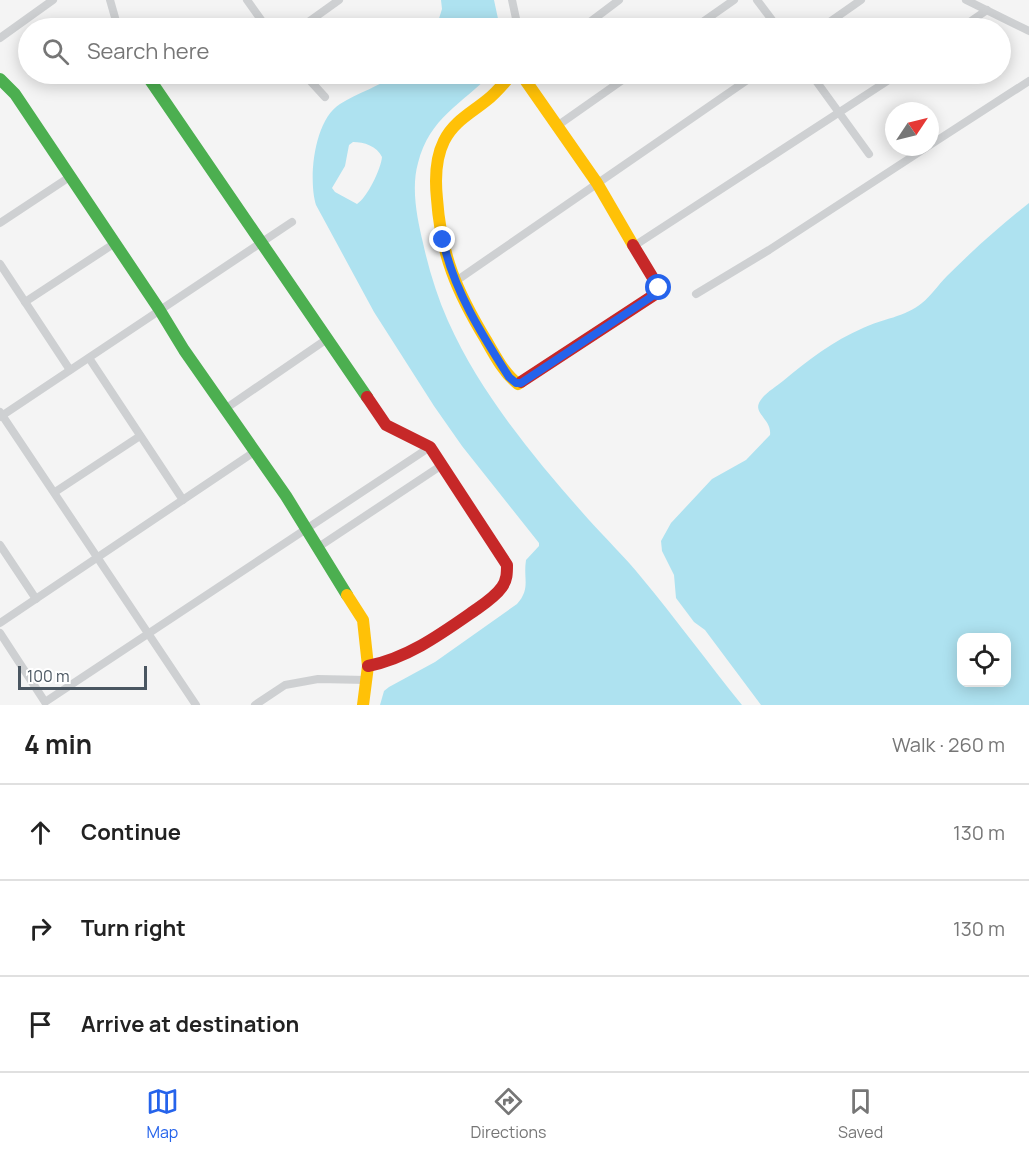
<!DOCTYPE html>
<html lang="en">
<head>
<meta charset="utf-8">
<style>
	body { margin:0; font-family:Manrope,sans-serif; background:#f2f2f2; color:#222 }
	.controls { position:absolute; right:18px; bottom:18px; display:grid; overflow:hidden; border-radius:12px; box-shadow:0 3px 15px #0003 }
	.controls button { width:54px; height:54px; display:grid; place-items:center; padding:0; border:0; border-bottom:2px solid #e0e0e0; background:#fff; color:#222; font:30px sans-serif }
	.compass { position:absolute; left:885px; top:102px; width:54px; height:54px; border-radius:50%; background:#fff; box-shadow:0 3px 15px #0003; rotate:55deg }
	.scale { position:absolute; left:18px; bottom:15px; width:129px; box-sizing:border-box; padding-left:6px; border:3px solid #4a5661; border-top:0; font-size:16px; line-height:21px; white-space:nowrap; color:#4a5661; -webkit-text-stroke:4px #fff; paint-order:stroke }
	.stop { position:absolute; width:18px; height:18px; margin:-14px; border:4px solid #2563eb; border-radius:50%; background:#fff }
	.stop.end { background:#2563eb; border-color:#fff; box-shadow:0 2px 6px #0008 }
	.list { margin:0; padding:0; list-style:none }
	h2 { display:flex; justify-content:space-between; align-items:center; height:78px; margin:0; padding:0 24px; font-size:26px }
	h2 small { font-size:20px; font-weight:400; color:#767676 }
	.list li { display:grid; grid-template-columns:39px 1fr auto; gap:18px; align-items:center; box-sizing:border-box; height:96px; padding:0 24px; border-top:2px solid #e0e0e0 }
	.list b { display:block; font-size:22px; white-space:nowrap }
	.list em { font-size:20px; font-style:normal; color:#767676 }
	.icon { flex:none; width:33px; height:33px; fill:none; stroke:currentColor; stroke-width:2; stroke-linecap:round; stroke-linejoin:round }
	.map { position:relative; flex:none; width:1029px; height:705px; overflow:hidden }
	.search { position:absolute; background:#fff; box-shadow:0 3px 15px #0003; left:18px; right:18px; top:18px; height:66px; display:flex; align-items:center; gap:15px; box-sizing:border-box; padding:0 21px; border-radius:33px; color:#767676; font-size:22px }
	.sheet { height:366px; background:#fff }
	nav { display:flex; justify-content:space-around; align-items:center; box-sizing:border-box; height:84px; border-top:2px solid #e0e0e0; background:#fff; font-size:16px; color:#767676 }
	nav a { display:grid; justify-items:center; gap:3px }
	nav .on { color:#2563eb }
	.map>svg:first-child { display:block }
	.water { fill:#aee2f0; fill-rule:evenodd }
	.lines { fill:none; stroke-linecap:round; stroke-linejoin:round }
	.street { stroke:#ced0d2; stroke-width:8 }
	.fast { stroke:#4caf50; stroke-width:12 }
	.slow { stroke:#ffc107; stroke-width:12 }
	.jam { stroke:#c62828; stroke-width:12 }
	.route { stroke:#2563eb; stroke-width:8 }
</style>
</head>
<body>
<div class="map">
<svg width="1029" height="705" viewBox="0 0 1029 705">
	<rect width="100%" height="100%" fill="#f4f4f4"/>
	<!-- water -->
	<g class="water">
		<polygon points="441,0 494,0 500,28 436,28 442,9"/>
		<path d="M398,74H491C461,105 430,117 418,163C411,188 417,218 423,243C429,270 437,296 448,321C481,395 536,460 589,520C606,539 625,557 641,577C676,619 708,663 742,705H380L384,691L389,687L435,662L517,604C531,588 523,579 526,560L539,546V543L462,446L434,406L374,312L316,205C308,179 314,120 340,104C358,93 379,86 398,74ZM353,142C364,142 377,146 382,157C381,169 367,198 357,204L335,192L332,188L345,166L349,145Z"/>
		<path d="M1029,203V705H761L705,630L694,622L676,598L674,575L662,551L661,541L671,523L712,479L746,460L770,435C772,420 754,414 759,403C763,394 776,387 783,381C808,360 833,341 863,328C882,319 905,317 922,303C931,296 938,285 947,276C973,250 1000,226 1029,203ZM962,638H1006V682H962Z"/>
	</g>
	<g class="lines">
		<!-- street -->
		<g class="street">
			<polyline points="110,0 118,28"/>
			<polyline points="247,0 267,28"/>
			<polyline points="512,0 518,28"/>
			<polyline points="757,0 778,28"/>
			<polyline points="966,0 1029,31"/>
			<polyline points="300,28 339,0"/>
			<polyline points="582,28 619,0"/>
			<polyline points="694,28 734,0"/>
			<polyline points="821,28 861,0"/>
			<polyline points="961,28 987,10"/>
			<polyline points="0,38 53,0"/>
			<polyline points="304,74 325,97"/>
			<polyline points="811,74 869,154"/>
			<polyline points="557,126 631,74"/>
			<polyline points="930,145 1029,81"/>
			<polyline points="0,223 71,176"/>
			<polyline points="634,246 898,74"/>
			<polyline points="0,264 70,370"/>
			<polyline points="456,281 756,74"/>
			<polyline points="696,294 769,250 927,147"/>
			<polyline points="25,302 115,243"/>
			<polyline points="89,358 183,500"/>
			<polyline points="225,409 327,339"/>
			<polyline points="0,412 196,705"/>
			<polyline points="0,417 292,222"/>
			<polyline points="55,492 140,436"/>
			<polyline points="0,545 36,599"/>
			<polyline points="317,548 442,465"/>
			<polyline points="0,623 254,452"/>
			<polyline points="0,633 45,702 430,447"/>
			<polyline points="255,705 285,685 318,679 367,680"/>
		</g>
		<!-- fast -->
		<g class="fast">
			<polyline points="146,74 367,397"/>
			<polyline points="0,79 15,94 159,309 184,350 286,496 347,595"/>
		</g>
		<!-- slow -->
		<g class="slow">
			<path d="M512,74C504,83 496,93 487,100C471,113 453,122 444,141C435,159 435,180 437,199C441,255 457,292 486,340C495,356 504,373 518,384L521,382"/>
			<polyline points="521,74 597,183 633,245"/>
			<polyline points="347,595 363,620 368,666 363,705"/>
		</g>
		<!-- jam -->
		<g class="jam">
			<polyline points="521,382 654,295 659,288 633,245"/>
			<path d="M367,397L386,425L430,447L507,565C507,573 507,580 502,587C495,597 484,604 474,611C441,634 408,658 368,666"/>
		</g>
	</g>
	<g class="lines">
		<!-- route -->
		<path class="route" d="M443,240C453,289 482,335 509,377L516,383H521L654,295L659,288"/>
	</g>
</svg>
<div class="controls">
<button><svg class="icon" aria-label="locate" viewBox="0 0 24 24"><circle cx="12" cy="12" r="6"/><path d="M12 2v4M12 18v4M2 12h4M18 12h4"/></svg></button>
</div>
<svg class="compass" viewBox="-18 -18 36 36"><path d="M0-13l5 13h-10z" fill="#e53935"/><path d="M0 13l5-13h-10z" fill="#767676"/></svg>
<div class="scale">100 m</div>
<div class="stop" style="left:659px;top:288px"></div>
<div class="stop end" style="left:443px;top:240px"></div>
<div class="search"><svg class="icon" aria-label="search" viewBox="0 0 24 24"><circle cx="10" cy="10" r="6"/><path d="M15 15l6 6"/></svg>Search here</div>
</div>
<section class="sheet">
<h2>4 min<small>Walk · 260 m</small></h2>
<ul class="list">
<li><svg class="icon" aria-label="ahead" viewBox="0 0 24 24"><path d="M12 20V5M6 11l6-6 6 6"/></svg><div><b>Continue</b></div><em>130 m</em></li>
<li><svg class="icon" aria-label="right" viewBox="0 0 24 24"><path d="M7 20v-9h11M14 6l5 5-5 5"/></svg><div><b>Turn right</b></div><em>130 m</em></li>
<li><svg class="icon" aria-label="arrive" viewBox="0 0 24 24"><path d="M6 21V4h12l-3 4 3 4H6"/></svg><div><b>Arrive at destination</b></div></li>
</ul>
</section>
<nav>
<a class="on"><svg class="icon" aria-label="map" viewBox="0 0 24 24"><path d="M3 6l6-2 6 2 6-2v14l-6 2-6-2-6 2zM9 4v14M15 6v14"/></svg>Map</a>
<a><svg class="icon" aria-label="directions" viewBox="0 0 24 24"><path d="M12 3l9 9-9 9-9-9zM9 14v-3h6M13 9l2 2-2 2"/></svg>Directions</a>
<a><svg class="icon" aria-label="saved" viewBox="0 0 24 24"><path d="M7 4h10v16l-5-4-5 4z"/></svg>Saved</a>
</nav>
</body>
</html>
